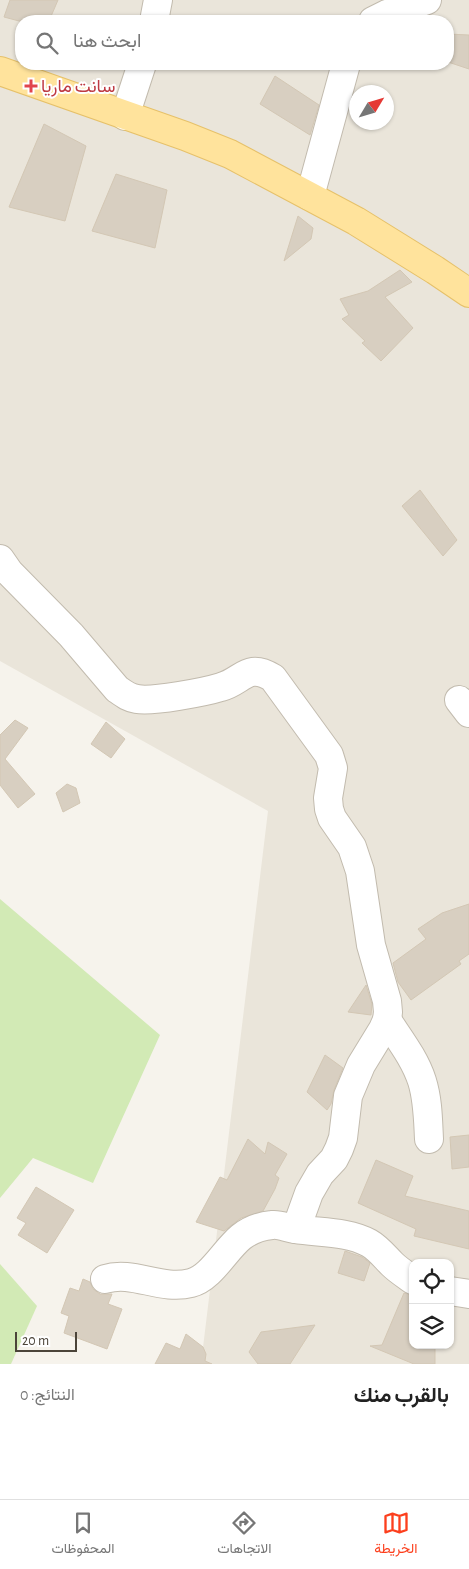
<!DOCTYPE html>
<html lang="ar">
<head>
<meta charset="utf-8">
<style>
	body { margin:0; font-family:"Alegreya Sans",Vazirmatn,sans-serif; background:#f6f6f6; color:#222; direction:rtl }
	.controls { position:absolute; right:15px; bottom:15px; display:grid; overflow:hidden; border-radius:10px; box-shadow:0 1px 4px #0004 }
	.controls button { width:45px; height:45px; display:grid; place-items:center; padding:0; border:0; border-bottom:1px solid #e0e0e0; background:#fff; color:#222; font:25px sans-serif }
	.compass { position:absolute; left:349px; top:85px; width:45px; height:45px; border-radius:50%; background:#fff; box-shadow:0 1px 4px #0004; rotate:52deg }
	.scale { position:absolute; left:15px; bottom:12px; width:62px; box-sizing:border-box; padding-left:5px; border:2px solid #4b4439; border-top:0; font-size:14px; line-height:18px; white-space:nowrap; color:#4b4439; -webkit-text-stroke:4px #fff; paint-order:stroke }
	.list { margin:0; padding:0; list-style:none }
	h2 { display:flex; justify-content:space-between; align-items:center; height:65px; margin:0; padding:0 20px; font-size:21px }
	h2 small { font-size:16px; font-weight:400; color:#767676 }
	.icon { flex:none; width:28px; height:28px; fill:none; stroke:currentColor; stroke-width:2; stroke-linecap:round; stroke-linejoin:round }
	.map { position:relative; flex:none; width:469px; height:1364px; overflow:hidden; direction:ltr }
	.search { position:absolute; background:#fff; box-shadow:0 1px 4px #0004; left:15px; right:15px; top:15px; height:55px; display:flex; align-items:center; gap:12px; box-sizing:border-box; padding:0 18px; border-radius:20px; color:#767676; font-size:19px }
	.sheet { height:135px; background:#fff }
	nav { display:flex; justify-content:space-around; align-items:center; box-sizing:border-box; height:70px; border-top:1px solid #e0e0e0; background:#fff; font-size:14px; color:#767676 }
	nav a { display:grid; justify-items:center; gap:2px }
	nav .on { color:#fc3f1d }
	.map>svg:first-child { display:block }
	.residential { fill:#eae5da; fill-rule:evenodd }
	.green { fill:#d2eab5 }
	.building { fill:#d8cfc1; stroke:#d3c7b4 }
	.lines { fill:none; stroke-linecap:round; stroke-linejoin:round }
	.minor-casing { stroke:#c2bbae; stroke-width:30 }
	.major-casing { stroke:#e6c16a; stroke-width:30 }
	.minor { stroke:#fff; stroke-width:28 }
	.major { stroke:#ffe39c; stroke-width:28 }
	.health-dot { fill:#e0444e; stroke:#fff; stroke-width:2 }
	.labels { text-anchor:middle; stroke-width:4; stroke-linejoin:round; paint-order:stroke }
	.health-label { font-size:18px; fill:#be3a42; stroke:#fff; text-anchor:start }
</style>
</head>
<body>
<div class="map">
<svg width="469" height="1364" viewBox="0 0 469 1364">
	<rect width="100%" height="100%" fill="#f6f3ec"/>
	<!-- residential -->
	<path class="residential" d="M0,0H469V1364H201L268,811L0,661ZM21,21H448V64H21ZM356,92H386V122H356ZM413,1263H450V1345H413Z"/>
	<!-- green -->
	<g class="green">
		<polygon points="0,899 160,1035 93,1183 33,1158 0,1198"/>
		<polygon points="0,1264 37,1306 11,1364 0,1364"/>
	</g>
	<!-- building -->
	<g class="building">
		<polygon points="10,0 58,0 49,21 19,21 4,17"/>
		<polygon points="448,34 469,35 469,69 448,62"/>
		<polygon points="275,76 319,105 310,135 260,104"/>
		<polygon points="44,124 86,146 65,221 9,207"/>
		<polygon points="116,174 167,190 155,248 92,231"/>
		<polygon points="298,216 313,228 311,239 284,261"/>
		<polygon points="400,270 412,282 385,297 413,328 381,361 362,343 365,341 342,319 349,315 340,299 368,291"/>
		<polygon points="420,490 457,540 443,556 402,506"/>
		<polygon points="15,720 28,728 5,759 35,794 18,808 0,785 0,735"/>
		<polygon points="106,722 125,739 111,758 91,744"/>
		<polygon points="67,784 76,788 80,803 63,812 56,793"/>
		<polygon points="469,904 469,954 459,961 461,964 411,1000 398,982 393,963 426,939 418,929 442,913"/>
		<polygon points="366,985 372,1004 371,1015 348,1012"/>
		<polygon points="325,1055 343,1068 334,1090 331,1104 327,1110 307,1092"/>
		<polygon points="469,1135 469,1167 452,1169 450,1137"/>
		<polygon points="248,1139 265,1154 268,1142 287,1154 275,1175 279,1178 275,1189 263,1211 241,1218 224,1231 196,1222 220,1177 227,1180"/>
		<polygon points="376,1160 413,1176 405,1196 469,1211 469,1249 414,1236 416,1229 358,1203"/>
		<polygon points="36,1187 74,1210 47,1253 18,1235 26,1223 17,1218"/>
		<polygon points="345,1251 362,1257 370,1263 364,1281 338,1273"/>
		<polygon points="83,1279 90,1282 93,1289 100,1294 112,1294 108,1304 122,1309 107,1349 64,1333 69,1316 61,1313 70,1288 79,1291"/>
		<polygon points="404,1293 413,1295 413,1345 435,1345 435,1364 414,1364 370,1346 382,1345"/>
		<polygon points="315,1325 290,1364 258,1364 249,1352 261,1332"/>
		<polygon points="186,1334 203,1347 206,1354 205,1361 212,1364 155,1364 166,1343 180,1349"/>
	</g>
	<g class="lines">
		<!-- minor casing -->
		<g class="minor-casing">
			<g id="minor">
				<polyline points="154,21 158,0"/>
				<polyline points="373,21 387,14 427,0"/>
				<polyline points="125,116 142,64"/>
				<polyline points="310,196 346,64"/>
				<path d="M0,559L9,572L71,635L117,689C124,694 129,698 137,699C152,702 205,692 221,687C243,681 247,662 273,678L329,755L333,768L328,798L329,809L332,818L352,847L360,871L371,945L387,1001L388,1012L387,1020L383,1029L361,1065L348,1096L343,1138L339,1149L334,1159L320,1174L309,1193L296,1229"/>
				<polyline points="459,700 469,713"/>
				<path d="M387,1020C400,1040 415,1059 422,1081C428,1100 428,1120 429,1139"/>
				<path d="M105,1279C133,1270 161,1291 191,1283C211,1278 225,1250 241,1237C250,1230 261,1226 272,1225C280,1224 287,1228 295,1229C319,1233 347,1231 369,1243C378,1248 385,1257 392,1264C398,1270 406,1275 413,1280"/>
				<polyline points="450,1291 469,1294"/>
			</g>
		</g>
		<!-- major casing -->
		<g class="major-casing">
			<polyline id="major" points="0,71 185,136 230,154 356,221 435,270 469,293"/>
		</g>
		<!-- minor -->
		<use href="#minor" class="minor"/>
		<!-- major -->
		<use href="#major" class="major"/>
	</g>
	<!-- markers -->
	<path class="health-dot" d="M28.5 78.5h5v5h5v5h-5v5h-5v-5h-5v-5h5z"/>
	<g class="labels">
		<!-- health labels -->
		<g class="health-label">
			<text x="41" y="92">سانت ماريا</text>
		</g>
	</g>
</svg>
<div class="controls">
<button><svg class="icon" aria-label="locate" viewBox="0 0 24 24"><circle cx="12" cy="12" r="6"/><path d="M12 2v4M12 18v4M2 12h4M18 12h4"/></svg></button>
<button><svg class="icon" aria-label="layers" viewBox="0 0 24 24"><path d="M12 4l9 5-9 5-9-5zM3 14l9 5 9-5"/></svg></button>
</div>
<svg class="compass" viewBox="-18 -18 36 36"><path d="M0-13l5 13h-10z" fill="#e53935"/><path d="M0 13l5-13h-10z" fill="#767676"/></svg>
<div class="scale">20 m</div>
<div class="search"><svg class="icon" aria-label="search" viewBox="0 0 24 24"><circle cx="10" cy="10" r="6"/><path d="M15 15l6 6"/></svg>ابحث هنا</div>
</div>
<section class="sheet">
<h2>بالقرب منك<small>النتائج: 0</small></h2>
<ul class="list">
</ul>
</section>
<nav>
<a class="on"><svg class="icon" aria-label="map" viewBox="0 0 24 24"><path d="M3 6l6-2 6 2 6-2v14l-6 2-6-2-6 2zM9 4v14M15 6v14"/></svg>الخريطة</a>
<a><svg class="icon" aria-label="directions" viewBox="0 0 24 24"><path d="M12 3l9 9-9 9-9-9zM9 14v-3h6M13 9l2 2-2 2"/></svg>الاتجاهات</a>
<a><svg class="icon" aria-label="saved" viewBox="0 0 24 24"><path d="M7 4h10v16l-5-4-5 4z"/></svg>المحفوظات</a>
</nav>
</body>
</html>
